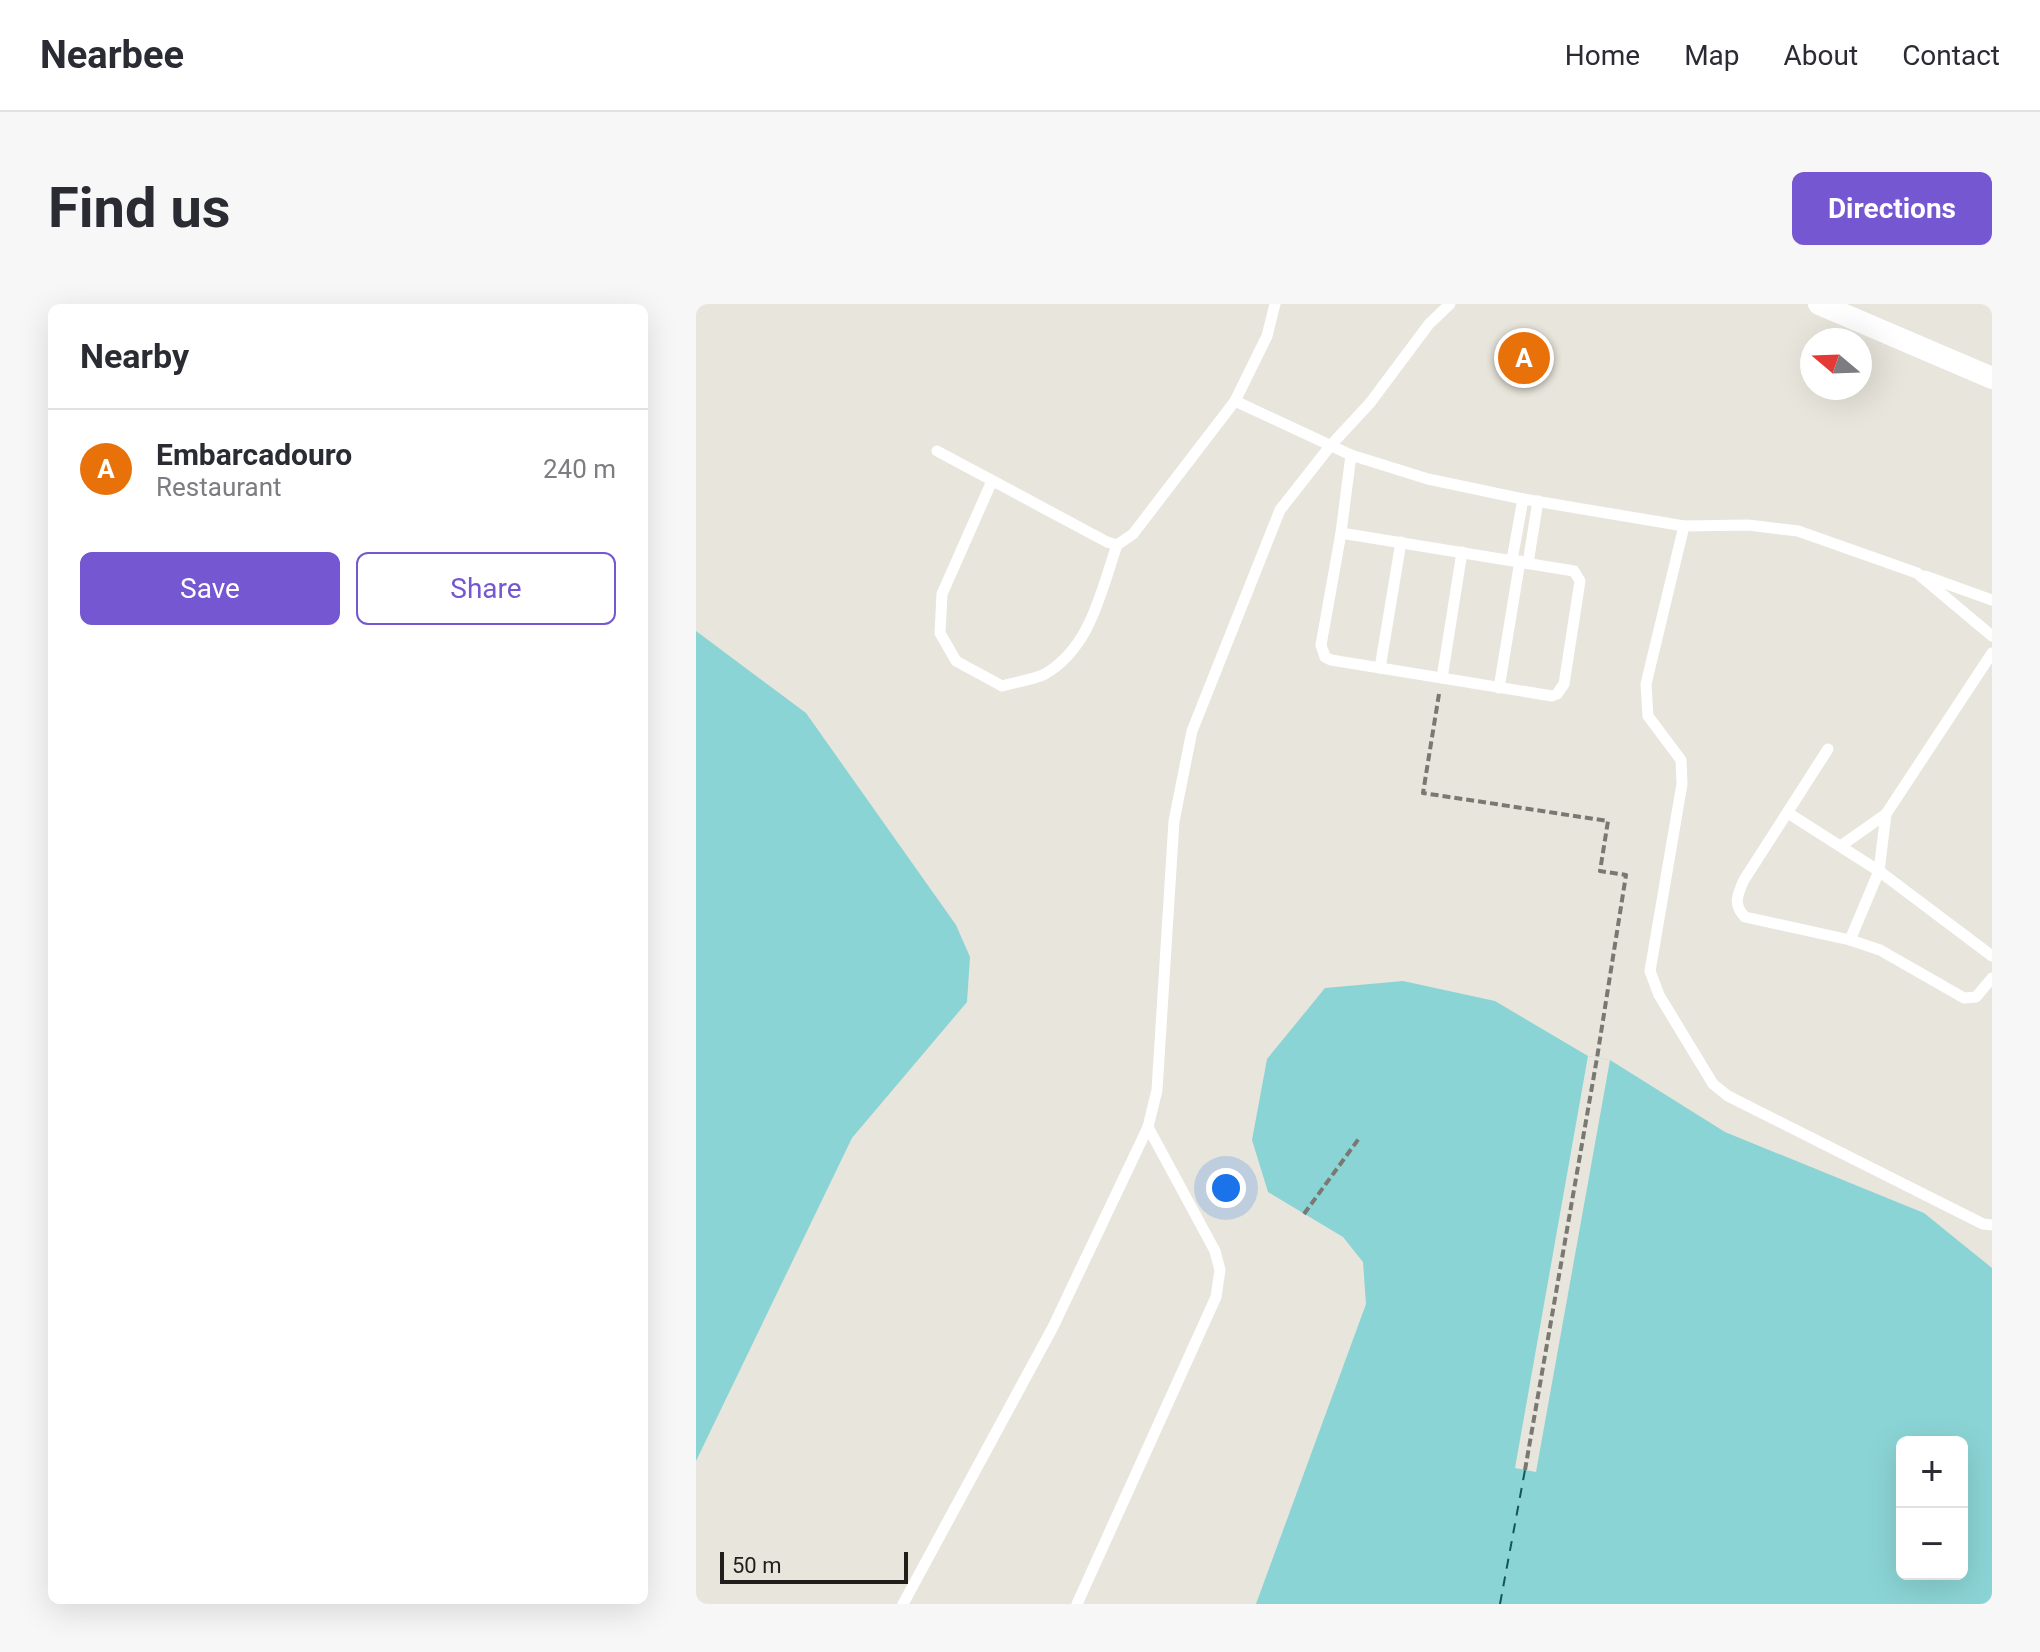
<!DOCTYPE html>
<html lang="en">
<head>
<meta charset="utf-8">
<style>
	body { margin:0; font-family:Roboto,sans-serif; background:#f7f7f7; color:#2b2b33 }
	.controls { position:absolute; right:24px; bottom:24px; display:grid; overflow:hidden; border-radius:12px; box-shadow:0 8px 32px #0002 }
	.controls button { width:72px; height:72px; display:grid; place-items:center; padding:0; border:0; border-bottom:2px solid #e1e1e2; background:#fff; color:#2b2b33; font:40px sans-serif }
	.compass { position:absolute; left:1104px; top:24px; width:72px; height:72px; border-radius:50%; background:#fff; box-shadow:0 8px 32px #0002; rotate:289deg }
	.scale { position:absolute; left:24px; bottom:20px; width:188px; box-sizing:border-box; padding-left:8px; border:4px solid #1f1e1b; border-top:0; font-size:22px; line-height:28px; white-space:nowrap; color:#1f1e1b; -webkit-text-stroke:6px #e8e5dc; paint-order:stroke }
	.you { position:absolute; left:530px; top:884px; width:28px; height:28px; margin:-20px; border:6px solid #fff; border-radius:50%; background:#1a73e8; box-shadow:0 0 0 12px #1a73e833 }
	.badge { display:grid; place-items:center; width:52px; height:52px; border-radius:50%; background:#7457d1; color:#fff; font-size:26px; font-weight:700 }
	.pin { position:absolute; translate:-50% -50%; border:4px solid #fff; box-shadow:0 2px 8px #0006 }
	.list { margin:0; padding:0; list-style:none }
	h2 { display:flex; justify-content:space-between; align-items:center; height:104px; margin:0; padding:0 32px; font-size:34px }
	h2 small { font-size:26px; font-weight:400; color:#7c7c81 }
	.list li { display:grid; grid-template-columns:52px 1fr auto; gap:24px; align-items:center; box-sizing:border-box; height:120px; padding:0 32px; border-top:2px solid #e1e1e2 }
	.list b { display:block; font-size:30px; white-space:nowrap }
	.list p { margin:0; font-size:26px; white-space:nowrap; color:#7c7c81 }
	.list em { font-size:26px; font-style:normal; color:#7c7c81 }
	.actions { display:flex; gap:16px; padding:24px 32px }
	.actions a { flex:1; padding:18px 0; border:2px solid #7457d1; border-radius:12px; text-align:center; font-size:28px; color:#7457d1 }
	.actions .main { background:#7457d1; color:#fff }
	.map { position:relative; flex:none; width:1296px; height:1300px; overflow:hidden; border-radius:12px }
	header { display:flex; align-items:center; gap:48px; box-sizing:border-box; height:112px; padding:0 40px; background:#fff; border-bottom:2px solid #e1e1e2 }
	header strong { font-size:38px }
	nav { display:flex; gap:44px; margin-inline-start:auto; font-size:28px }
	.intro { display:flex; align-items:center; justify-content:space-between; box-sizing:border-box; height:192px; padding:0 48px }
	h1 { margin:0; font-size:56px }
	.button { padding:20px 36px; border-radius:12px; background:#7457d1; color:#fff; font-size:28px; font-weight:700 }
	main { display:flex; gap:48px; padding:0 48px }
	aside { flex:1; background:#fff; border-radius:12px; box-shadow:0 8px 32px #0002 }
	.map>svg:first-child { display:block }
	.water { fill:#8bd4d5; fill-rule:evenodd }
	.pier { fill:#e8e5dc }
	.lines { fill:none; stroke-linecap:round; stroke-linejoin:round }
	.ferry { stroke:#165556; stroke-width:2; stroke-dasharray:10 8; stroke-linecap:butt }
	.path { stroke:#7a7872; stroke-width:4; stroke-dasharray:8 4; stroke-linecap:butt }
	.service { stroke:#fff; stroke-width:11 }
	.minor { stroke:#fff; stroke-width:22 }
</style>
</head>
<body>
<header>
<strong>Nearbee</strong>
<nav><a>Home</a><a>Map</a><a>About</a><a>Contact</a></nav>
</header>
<div class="intro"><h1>Find us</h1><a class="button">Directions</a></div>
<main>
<aside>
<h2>Nearby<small></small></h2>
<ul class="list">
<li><span class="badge" style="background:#e8710a">A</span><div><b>Embarcadouro</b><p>Restaurant</p></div><em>240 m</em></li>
</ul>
<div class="actions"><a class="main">Save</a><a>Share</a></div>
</aside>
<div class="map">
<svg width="1296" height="1300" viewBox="0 0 1296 1300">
	<rect width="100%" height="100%" fill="#e8e5dc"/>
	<!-- water -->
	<g class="water">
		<polygon points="0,327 110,409 260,621 274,653 271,698 156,834 0,1157"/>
		<path d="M707,677L799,697L892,752L914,756L1029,828L1228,909L1296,964V1300H560L670,1000L667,958L647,933L572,888L556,836L571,755L629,684ZM1206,1138H1266V1270H1206Z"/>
	</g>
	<!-- pier -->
	<polygon class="pier" points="892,752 914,756 840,1168 819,1164"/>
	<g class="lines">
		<!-- ferry -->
		<polyline class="ferry" points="804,1300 829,1166"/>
		<!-- path -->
		<g class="path">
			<polyline points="743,390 727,489 912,517 904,567 930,571 901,754 829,1166"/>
			<polyline points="608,910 664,833"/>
		</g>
		<!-- service -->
		<g class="service">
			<polyline points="579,0 571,32 539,97 655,151 732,175 827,195 988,222"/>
			<polyline points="241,147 411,238 421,241 437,230 539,97"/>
			<path d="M296,177L246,290L244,329L260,357L306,382C319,378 337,376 349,370C395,343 405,287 421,241"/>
			<polygon points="645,229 878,267 884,277 868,380 861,390 856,392 635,356 629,353 625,341"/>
			<polyline points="645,229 655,151"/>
			<polyline points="816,256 827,195"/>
			<polyline points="832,259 842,197"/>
			<polyline points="1229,272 1296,296"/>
			<polyline points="1296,332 1221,269 1102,227 1052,221 988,222 950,380 952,412 985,456 986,480 954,667 963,691 1017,780 1032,792 1287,920 1296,921"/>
			<polyline points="684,364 705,238"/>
			<polyline points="746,374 766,248"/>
			<polyline points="803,384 824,257"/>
			<path d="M1132,445L1048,576C1041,591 1037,601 1049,613L1154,636L1184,646L1268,694L1280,693L1296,674"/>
			<polyline points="1092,509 1183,567 1296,652"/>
			<polyline points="1146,541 1190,510 1296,349"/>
			<polyline points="1154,636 1183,567 1190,510"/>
			<polyline points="207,1300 357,1023 452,823 461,786 478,517 496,427 584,206 635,141 674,99 733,20 754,0"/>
			<polyline points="381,1300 520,993 524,966 519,947 452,823"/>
		</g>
		<!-- minor -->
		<polyline class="minor" points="1123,0 1296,74"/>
	</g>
</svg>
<div class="controls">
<button>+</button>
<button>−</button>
</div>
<svg class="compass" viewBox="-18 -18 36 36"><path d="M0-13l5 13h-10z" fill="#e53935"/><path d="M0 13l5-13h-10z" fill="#7c7c81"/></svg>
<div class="scale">50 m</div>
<div class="you"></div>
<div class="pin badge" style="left:828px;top:54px;background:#e8710a">A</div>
</div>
</main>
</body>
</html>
